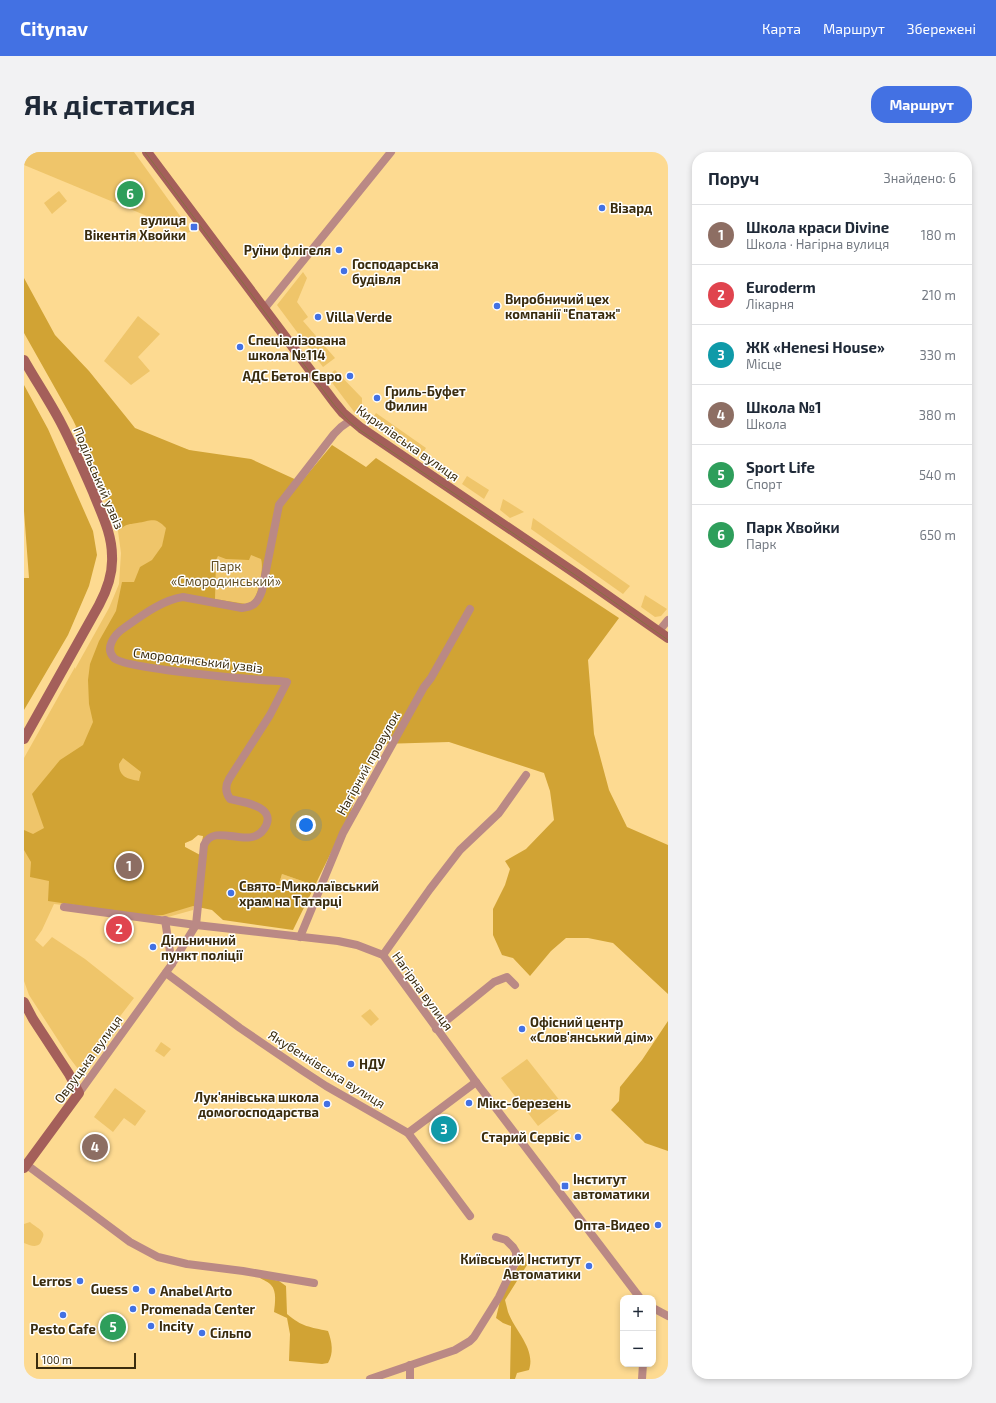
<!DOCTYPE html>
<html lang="uk">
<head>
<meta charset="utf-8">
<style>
	body { margin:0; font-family:"Exo 2",sans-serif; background:#f2f2f3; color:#1f2937 }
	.controls { position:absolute; right:12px; bottom:12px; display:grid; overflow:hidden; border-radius:8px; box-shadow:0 2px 6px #0003 }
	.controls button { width:36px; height:36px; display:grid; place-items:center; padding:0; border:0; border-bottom:1px solid #e0e1e3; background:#fff; color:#1f2937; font:20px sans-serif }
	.scale { position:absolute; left:12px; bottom:10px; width:100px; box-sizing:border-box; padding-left:4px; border:2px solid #3a2c0e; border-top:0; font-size:11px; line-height:14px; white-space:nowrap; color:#3a2c0e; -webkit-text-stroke:3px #fff; paint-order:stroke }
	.you { position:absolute; left:282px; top:673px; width:14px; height:14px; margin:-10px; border:3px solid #fff; border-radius:50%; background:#1a73e8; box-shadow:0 0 0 6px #1a73e833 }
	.badge { display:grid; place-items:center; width:26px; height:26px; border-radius:50%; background:#4371e3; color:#fff; font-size:13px; font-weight:700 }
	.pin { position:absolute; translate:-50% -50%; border:2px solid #fff; box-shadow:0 1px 4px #0006 }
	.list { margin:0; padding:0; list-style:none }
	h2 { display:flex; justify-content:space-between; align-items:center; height:52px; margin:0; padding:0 16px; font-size:17px }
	h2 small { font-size:13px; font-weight:400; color:#747a83 }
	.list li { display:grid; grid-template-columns:26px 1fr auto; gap:12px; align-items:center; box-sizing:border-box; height:60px; padding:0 16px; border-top:1px solid #e0e1e3 }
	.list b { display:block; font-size:15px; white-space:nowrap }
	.list p { margin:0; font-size:13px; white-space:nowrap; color:#747a83 }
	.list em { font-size:13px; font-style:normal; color:#747a83 }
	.map { position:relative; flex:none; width:644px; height:1227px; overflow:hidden; border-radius:16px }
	header { display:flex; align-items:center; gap:24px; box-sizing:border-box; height:56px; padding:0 20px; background:#4371e3; color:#fff }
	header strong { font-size:19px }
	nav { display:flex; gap:22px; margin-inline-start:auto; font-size:14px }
	.intro { display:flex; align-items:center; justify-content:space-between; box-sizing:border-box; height:96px; padding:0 24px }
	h1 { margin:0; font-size:28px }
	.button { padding:10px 18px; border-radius:16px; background:#4371e3; color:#fff; font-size:14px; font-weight:700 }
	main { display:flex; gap:24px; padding:0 24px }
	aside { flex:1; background:#fff; border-radius:16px; box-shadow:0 2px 6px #0003 }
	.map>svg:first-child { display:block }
	.green { fill:#efc56a }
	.forest { fill:#d1a334; fill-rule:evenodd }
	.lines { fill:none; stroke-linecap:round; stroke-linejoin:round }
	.street { stroke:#ba8985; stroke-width:8 }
	.secondary { stroke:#a45f5a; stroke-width:10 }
	.tram { stroke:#887142; stroke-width:1 }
	.poi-dot { fill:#4371e3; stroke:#fff; stroke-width:1.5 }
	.labels { text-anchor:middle; stroke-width:3; stroke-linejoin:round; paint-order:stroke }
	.poi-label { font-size:13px; font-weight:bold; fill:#3a2c0e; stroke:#fff; text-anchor:start }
	.street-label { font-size:13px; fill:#3a2c0e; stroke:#fff }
	.park-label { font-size:13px; fill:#624f24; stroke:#fff }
</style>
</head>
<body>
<header>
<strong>Citynav</strong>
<nav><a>Карта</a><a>Маршрут</a><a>Збережені</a></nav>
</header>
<div class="intro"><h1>Як дістатися</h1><a class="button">Маршрут</a></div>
<main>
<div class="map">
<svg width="644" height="1227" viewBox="0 0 644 1227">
	<rect width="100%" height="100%" fill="#fdda91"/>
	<!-- green -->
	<g class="green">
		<polygon points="6,0 110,0 167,79 164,81 0,13 0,5"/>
		<polygon points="35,39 43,49 28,62 20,51"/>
		<polygon points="279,120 283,126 273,150 284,165 279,169 311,206 299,215 253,153"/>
		<polygon points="114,164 136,182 114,205 126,219 107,233 80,209"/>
		<polygon points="311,218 338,246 338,255 331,261 303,224"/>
		<polygon points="89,257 110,280 277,334 179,684 174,683 168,688 161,691 161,695 176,703 171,749 169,758 144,765 30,752 18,778 11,788 19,795 28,785 61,807 110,846 94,867 99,871 61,919 54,917 45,905 5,843 0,829 0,606 51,515 51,517 85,456 95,432 97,401 94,379 51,275"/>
		<polygon points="352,261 402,296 397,304 347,269"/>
		<polygon points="443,324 465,338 460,347 438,332"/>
		<polygon points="479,347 500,360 486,366 476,358"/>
		<polygon points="509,366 606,434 599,442 507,377"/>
		<polygon points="621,443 643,457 637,464 631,465 617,455"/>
		<polygon points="258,722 281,730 279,735 255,732"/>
		<polygon points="346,857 355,867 347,874 337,864"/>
		<polygon points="137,890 147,897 140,905 131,899"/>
		<polygon points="503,907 540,954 514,974 477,926"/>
		<polygon points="91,936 122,959 111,974 100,966 89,980 70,965"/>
		<path d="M6,1070C9,1073 17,1077 19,1081C20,1083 19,1085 18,1087C16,1097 7,1094 0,1091V1072Z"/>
	</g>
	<!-- forest -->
	<g class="forest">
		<path d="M0,126L31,183L65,219L111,276L165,298L227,307L277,330L308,293L342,315L352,306L595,466L564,508L570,582L585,638L603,675L644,693V842L589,791L564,786H542L527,799L506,824L489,806L478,803L469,783V757L481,733L486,717L481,709L502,697L530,668L526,639L520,621L425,590L357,592L336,630L326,662L269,778L199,768L188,758L169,754L139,763L126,764L24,749L25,729L6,725L7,710L0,698V678L9,682L20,676L8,642L36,608L59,593L69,570L65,552L64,528L66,512L75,489L92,459L98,430H110L116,415L128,408L138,394L142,376C131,364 127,369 113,371C103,373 104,371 95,378L78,329L49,268L0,181ZM227,403L237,407C240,415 235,440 230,447C228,450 225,451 222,452L191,447L192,408L194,404L202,407L225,408ZM99,606L117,620L115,629C104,627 95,625 95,612ZM174,683L179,684L176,703L161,695V691L168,688ZM258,722L281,730L279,735L255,732Z"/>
		<polygon points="0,233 24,277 69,379 73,403 65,434 44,483 0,558 0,426 5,426 0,359"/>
		<polygon points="644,869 644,999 621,991 587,958 595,949 596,935 618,908"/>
		<path d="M497,1109H501L503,1113L481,1148C482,1152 483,1156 484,1160C491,1179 512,1197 505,1218L493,1221L491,1227H486L487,1174L479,1171L472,1166L476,1149Z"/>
		<path d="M238,1125L255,1129L262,1134L263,1162C278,1175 286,1175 304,1179C308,1190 310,1201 304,1211L298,1212L265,1209L266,1182L263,1166L250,1160C251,1152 253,1139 247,1133C245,1130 239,1128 236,1126Z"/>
	</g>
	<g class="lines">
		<!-- street -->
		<g class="street">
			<polyline points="240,157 367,0"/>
			<polyline points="635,479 644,468"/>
			<polyline points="40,755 172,773 314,789 333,793 359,803 452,930 616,1146"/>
			<polyline points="141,768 148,812"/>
			<polyline points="276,785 319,681 400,535 407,526 446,457"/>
			<polyline points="359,803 406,737 436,698 475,661 502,623"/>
			<polyline points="142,821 216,876 279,919 302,934 384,981 446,1064"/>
			<polyline points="412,877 470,830 483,825 491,833"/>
			<path d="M55,941L148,812L172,773L180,693C191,669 225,699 240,677C255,655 220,650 206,647C201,640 201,634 205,627L246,563L263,530L255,529C234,528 100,517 90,506C80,496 91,482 100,476C117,464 138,448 159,445L218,456C230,455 234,450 238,439L255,353L310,282L317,275L327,268"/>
			<polyline points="384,981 452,930"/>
			<polyline points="3,1013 106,1090 134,1105 163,1112 219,1119 290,1131"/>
			<polyline points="629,1156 644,1164"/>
			<polyline points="346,1227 431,1198 446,1189 450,1185 475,1145 492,1109 492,1100 489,1095 482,1088 472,1085"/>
			<polyline points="386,1227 386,1213"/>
			<polyline points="618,1227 619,1212"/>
		</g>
		<!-- secondary -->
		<g class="secondary">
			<polyline points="123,0 310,250 319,261 337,276 554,423 644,486"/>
			<path d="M0,208C12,229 26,250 37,271C49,294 59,317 69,340C77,361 88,381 88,404C89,421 83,438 75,453L0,587"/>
			<polyline points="0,850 9,867 45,922 55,941 0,1016"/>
		</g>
		<!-- tram -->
		<polyline class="tram" points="121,0 311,254 325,269 336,278 563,431 644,488"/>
	</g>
	<!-- markers -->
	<g class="poi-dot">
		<circle cx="578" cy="56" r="4"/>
		<rect x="166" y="71" width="8" height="8" rx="2"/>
		<circle cx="315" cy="98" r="4"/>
		<circle cx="320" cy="119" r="4"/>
		<circle cx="473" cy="154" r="4"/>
		<circle cx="294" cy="165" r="4"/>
		<circle cx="216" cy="195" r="4"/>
		<circle cx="326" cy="224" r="4"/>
		<circle cx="353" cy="246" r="4"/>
		<circle cx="207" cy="741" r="4"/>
		<circle cx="129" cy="795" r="4"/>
		<circle cx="498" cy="877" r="4"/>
		<circle cx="327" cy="912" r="4"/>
		<circle cx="445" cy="951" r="4"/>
		<circle cx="303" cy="952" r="4"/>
		<circle cx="554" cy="985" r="4"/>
		<rect x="537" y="1030" width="8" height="8" rx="2"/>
		<circle cx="634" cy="1073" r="4"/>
		<circle cx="565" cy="1114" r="4"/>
		<circle cx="56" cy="1129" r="4"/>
		<circle cx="112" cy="1137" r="4"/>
		<circle cx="128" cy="1139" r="4"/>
		<circle cx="109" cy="1157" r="4"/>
		<circle cx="39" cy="1163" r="4"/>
		<circle cx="127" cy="1174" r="4"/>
		<circle cx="178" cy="1181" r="4"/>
	</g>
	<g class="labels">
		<!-- poi labels -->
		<g class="poi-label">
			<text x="586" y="61">Візард</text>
			<text x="162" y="73" text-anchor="end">вулиця<tspan x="162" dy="15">Вікентія Хвойки</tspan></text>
			<text x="307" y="103" text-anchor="end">Руїни флігеля</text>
			<text x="328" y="117">Господарська<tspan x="328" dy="15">будівля</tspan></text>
			<text x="481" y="152">Виробничий цех<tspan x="481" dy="15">компанії "Епатаж"</tspan></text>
			<text x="302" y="170">Villa Verde</text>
			<text x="224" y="193">Спеціалізована<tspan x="224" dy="15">школа №114</tspan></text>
			<text x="318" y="229" text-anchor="end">АДС Бетон Євро</text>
			<text x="361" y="244">Гриль-Буфет<tspan x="361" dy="15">Филин</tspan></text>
			<text x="215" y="739">Свято-Миколаївський<tspan x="215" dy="15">храм на Татарці</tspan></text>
			<text x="137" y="793">Дільничний<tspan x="137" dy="15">пункт поліції</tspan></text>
			<text x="506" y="875">Офісний центр<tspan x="506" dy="15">«Слов'янський дім»</tspan></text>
			<text x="335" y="917">НДУ</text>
			<text x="295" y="950" text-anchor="end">Лук'янівська школа<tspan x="295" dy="15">домогосподарства</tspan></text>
			<text x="453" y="956">Мікс-березень</text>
			<text x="546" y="990" text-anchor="end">Старий Сервіс</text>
			<text x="549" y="1032">Інститут<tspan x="549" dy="15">автоматики</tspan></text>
			<text x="626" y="1078" text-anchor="end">Опта-Видео</text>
			<text x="557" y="1112" text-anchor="end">Київський Інститут<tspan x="557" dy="15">Автоматики</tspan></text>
			<text x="48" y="1134" text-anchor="end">Lerros</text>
			<text x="104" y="1142" text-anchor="end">Guess</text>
			<text x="136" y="1144">Anabel Arto</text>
			<text x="117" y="1162">Promenada Center</text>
			<text x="135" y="1179">Incity</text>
			<text x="39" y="1182" text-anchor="middle">Pesto Cafe</text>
			<text x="186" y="1186">Сільпо</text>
		</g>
		<!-- street labels -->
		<g class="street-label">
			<text transform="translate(384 291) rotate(35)" y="5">Кирилівська вулиця</text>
			<text transform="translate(75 326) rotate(67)" y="5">Подільський узвіз</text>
			<text transform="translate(174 508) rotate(7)" y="5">Смородинський узвіз</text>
			<text transform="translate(344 611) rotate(-61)" y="5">Нагірний провулок</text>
			<text transform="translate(399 839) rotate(54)" y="5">Нагірна вулиця</text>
			<text transform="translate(64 907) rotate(-54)" y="5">Овруцька вулиця</text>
			<text transform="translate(303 917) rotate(32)" y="5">Якубенківська вулиця</text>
		</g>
		<!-- park labels -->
		<g class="park-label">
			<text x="202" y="419">Парк<tspan x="202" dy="15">«Смородинський»</tspan></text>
		</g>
	</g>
</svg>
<div class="controls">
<button>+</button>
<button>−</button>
</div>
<div class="scale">100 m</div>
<div class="you"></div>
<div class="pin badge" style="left:105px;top:714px;background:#8d6e63">1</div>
<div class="pin badge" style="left:95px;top:777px;background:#e0444e">2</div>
<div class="pin badge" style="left:420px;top:977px;background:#0f9aa8">3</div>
<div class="pin badge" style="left:71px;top:995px;background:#8d6e63">4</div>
<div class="pin badge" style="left:89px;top:1175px;background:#2e9e5b">5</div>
<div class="pin badge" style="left:106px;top:42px;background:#2e9e5b">6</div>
</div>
<aside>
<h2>Поруч<small>Знайдено: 6</small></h2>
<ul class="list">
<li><span class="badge" style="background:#8d6e63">1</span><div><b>Школа краси Divine</b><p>Школа · Нагірна вулиця</p></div><em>180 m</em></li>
<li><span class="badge" style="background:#e0444e">2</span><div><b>Euroderm</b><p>Лікарня</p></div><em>210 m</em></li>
<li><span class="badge" style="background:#0f9aa8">3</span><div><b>ЖК «Henesi House»</b><p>Місце</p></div><em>330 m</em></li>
<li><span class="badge" style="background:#8d6e63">4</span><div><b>Школа №1</b><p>Школа</p></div><em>380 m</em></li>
<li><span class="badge" style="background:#2e9e5b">5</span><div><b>Sport Life</b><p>Спорт</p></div><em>540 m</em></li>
<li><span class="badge" style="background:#2e9e5b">6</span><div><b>Парк Хвойки</b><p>Парк</p></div><em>650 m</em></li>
</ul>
</aside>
</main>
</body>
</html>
